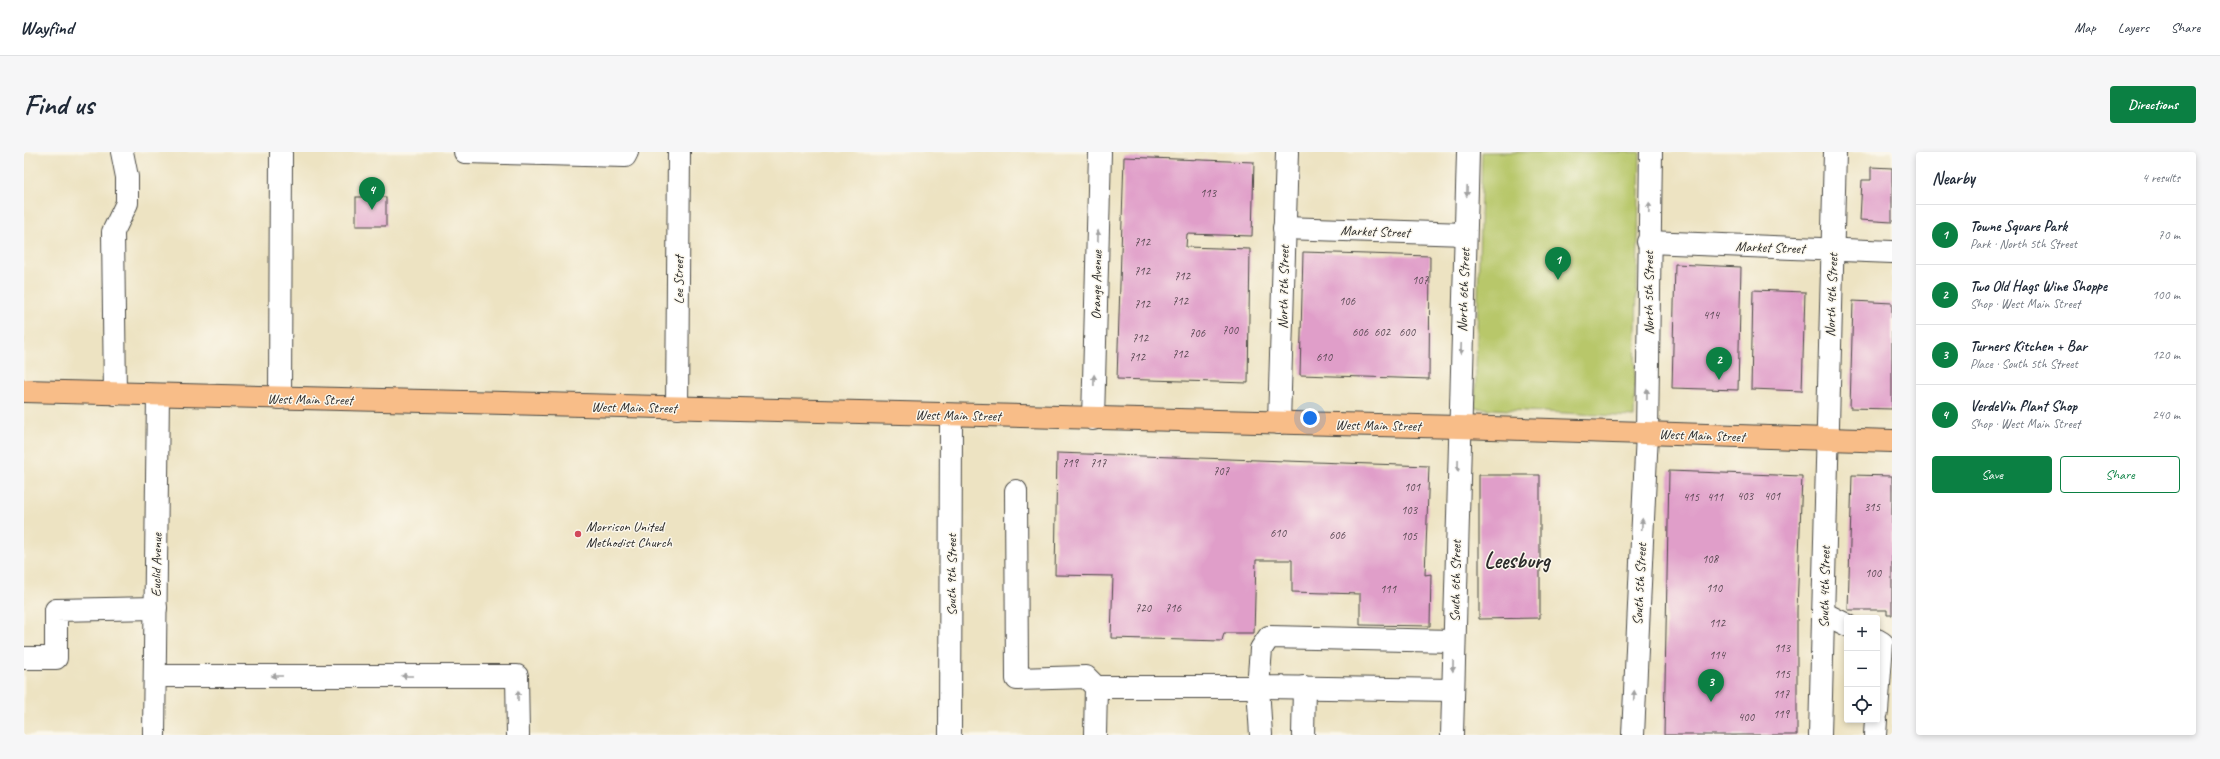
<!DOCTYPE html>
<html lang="en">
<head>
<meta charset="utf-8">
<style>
	body { margin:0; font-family:Caveat,sans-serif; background:#f6f6f7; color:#1f2937 }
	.controls { position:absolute; right:12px; bottom:12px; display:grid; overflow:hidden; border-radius:4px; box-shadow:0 2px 6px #0003 }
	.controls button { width:36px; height:36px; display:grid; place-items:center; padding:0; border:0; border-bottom:1px solid #e0e1e3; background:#fff; color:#1f2937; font:20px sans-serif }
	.you { position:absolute; left:1286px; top:266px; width:14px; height:14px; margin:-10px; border:3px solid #fff; border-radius:50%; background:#1a73e8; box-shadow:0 0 0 6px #1a73e833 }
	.badge { display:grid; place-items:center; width:26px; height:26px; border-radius:50%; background:#0b8043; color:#fff; font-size:13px; font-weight:700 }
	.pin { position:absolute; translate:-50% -33px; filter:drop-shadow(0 1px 2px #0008) }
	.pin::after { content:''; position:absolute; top:21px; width:14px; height:12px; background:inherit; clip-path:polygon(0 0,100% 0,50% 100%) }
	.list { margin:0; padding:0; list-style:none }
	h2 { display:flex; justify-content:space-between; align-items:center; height:52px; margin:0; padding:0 16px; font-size:17px }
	h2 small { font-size:13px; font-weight:400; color:#747a83 }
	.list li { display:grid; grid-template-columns:26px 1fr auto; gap:12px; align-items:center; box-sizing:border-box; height:60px; padding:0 16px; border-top:1px solid #e0e1e3 }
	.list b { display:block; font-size:15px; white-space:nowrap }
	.list p { margin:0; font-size:13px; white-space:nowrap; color:#747a83 }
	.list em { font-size:13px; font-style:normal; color:#747a83 }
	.actions { display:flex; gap:8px; padding:12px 16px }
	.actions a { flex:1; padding:9px 0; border:1px solid #0b8043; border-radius:4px; text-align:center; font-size:14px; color:#0b8043 }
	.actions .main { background:#0b8043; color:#fff }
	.icon { flex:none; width:22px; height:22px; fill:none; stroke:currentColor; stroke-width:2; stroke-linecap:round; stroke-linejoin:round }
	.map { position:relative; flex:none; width:1868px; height:583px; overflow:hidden; border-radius:4px }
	header { display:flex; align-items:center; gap:24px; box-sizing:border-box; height:56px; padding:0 20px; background:#fff; border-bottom:1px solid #e0e1e3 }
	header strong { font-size:19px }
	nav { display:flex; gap:22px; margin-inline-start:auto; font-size:14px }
	.intro { display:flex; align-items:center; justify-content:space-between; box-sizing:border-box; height:96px; padding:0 24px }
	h1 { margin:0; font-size:28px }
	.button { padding:10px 18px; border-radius:4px; background:#0b8043; color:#fff; font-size:14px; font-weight:700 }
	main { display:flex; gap:24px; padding:0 24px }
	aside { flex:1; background:#fff; border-radius:4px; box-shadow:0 2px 6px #0003 }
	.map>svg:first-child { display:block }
	.green { fill:#b8c76a; stroke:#72794a }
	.building { fill:#e09ec9 }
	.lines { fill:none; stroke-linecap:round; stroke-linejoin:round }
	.minor-casing { stroke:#484742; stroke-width:24 }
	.major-casing { stroke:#484742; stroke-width:24 }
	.minor { stroke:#fff; stroke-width:22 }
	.major { stroke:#f8bd88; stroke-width:22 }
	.oneway { fill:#a0a0a0 }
	.poi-dot { fill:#d1495b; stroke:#fbf7ec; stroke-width:1.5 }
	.labels { text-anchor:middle; stroke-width:3; stroke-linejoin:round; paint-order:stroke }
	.number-label { font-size:12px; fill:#584852 }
	.street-label { font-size:14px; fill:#2b2b2b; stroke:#fbf7ec }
	.poi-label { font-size:14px; fill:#2b2b2b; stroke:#fbf7ec; text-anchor:start }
	.town-label { font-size:22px; font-weight:bold; fill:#2b2b2b; stroke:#fbf7ec }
</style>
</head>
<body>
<header>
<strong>Wayfind</strong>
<nav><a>Map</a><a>Layers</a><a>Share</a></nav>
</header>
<div class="intro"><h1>Find us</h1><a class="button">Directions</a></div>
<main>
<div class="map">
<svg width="1868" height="583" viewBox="0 0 1868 583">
	<rect width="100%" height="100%" fill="#fbf7ec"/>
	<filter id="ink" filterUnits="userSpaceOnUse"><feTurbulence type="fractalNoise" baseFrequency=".025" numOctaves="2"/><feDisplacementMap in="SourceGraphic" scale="8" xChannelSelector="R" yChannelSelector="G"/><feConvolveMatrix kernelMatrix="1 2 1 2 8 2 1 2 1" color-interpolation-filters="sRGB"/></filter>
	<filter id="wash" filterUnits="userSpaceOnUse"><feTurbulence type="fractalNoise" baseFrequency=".012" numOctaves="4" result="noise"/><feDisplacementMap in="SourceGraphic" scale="16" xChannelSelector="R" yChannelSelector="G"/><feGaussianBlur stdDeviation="0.9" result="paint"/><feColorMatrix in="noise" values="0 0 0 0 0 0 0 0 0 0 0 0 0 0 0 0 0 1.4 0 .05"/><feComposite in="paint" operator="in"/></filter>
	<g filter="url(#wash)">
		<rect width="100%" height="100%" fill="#ede3c2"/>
		<!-- green -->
		<polygon class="green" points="1458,0 1616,0 1610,265 1451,256"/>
		<g id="blocks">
			<!-- building -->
			<g class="building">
				<polygon points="1100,5 1230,10 1228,84 1163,82 1162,95 1226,97 1224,231 1093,227"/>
				<polygon points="1847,15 1868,16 1868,70 1836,68 1838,28 1847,28"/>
				<rect x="332" y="45" width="30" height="29"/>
				<polygon points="1279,100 1406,104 1405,227 1276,223"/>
				<polygon points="1651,112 1717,115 1714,238 1648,236"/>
				<polygon points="1729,138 1781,140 1778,239 1727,237"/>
				<polygon points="1829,149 1868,151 1868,257 1826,256"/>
				<polygon points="1033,301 1405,314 1401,423 1407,422 1406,474 1336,473 1336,442 1268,440 1268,408 1232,408 1230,481 1200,481 1198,489 1087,486 1089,424 1031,423"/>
				<polygon points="1645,319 1778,324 1773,458 1773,583 1640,583"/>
				<polygon points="1455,323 1516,323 1516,466 1455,467"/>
				<polygon points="1828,323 1868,324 1868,463 1863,463 1863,458 1824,458"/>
			</g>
		</g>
	</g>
	<g filter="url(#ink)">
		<use href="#blocks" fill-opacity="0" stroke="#484742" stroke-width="1"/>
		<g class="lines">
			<!-- minor casing -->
			<g class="minor-casing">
				<g id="minor">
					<polyline points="441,0 601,4 603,0"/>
					<polyline points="1260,76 1441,82"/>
					<polyline points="1624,90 1868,100"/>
					<polyline points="91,242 89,80 103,51 103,25 98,0"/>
					<polyline points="256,246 257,0"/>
					<polyline points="653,256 655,0"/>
					<polyline points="1069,267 1076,0"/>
					<polyline points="1255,271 1263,0"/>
					<polyline points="992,339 993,527 1062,525 1072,535 1071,583"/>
					<polyline points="1799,461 1823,473"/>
					<polyline points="1853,488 1858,491 1853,560"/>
					<polyline points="0,506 32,506 32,458 132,456"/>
					<polyline points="131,524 493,524 494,583"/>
					<polyline points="1072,535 1234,535 1237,583"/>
					<polyline points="1429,538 1234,535 1237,497 1245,485 1429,489"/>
					<polyline points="130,583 134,243"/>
					<polyline points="926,583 927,263"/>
					<polyline points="1279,583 1280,535"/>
					<polyline points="1428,583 1444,0"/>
					<polyline points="1609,583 1623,281 1627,0"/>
					<polyline points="1796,583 1811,0"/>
					<polyline points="1851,583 1852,568"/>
				</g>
			</g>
			<!-- major casing -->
			<g class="major-casing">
				<polyline id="major" points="0,239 1435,275 1868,289"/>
			</g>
			<!-- minor -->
			<use href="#minor" class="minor"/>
			<!-- major -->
			<use href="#major" class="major"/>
		</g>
		<!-- one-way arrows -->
		<defs><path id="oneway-solid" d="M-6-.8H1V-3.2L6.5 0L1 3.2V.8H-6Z"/></defs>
		<g class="oneway">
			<use href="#oneway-solid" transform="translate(1443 39) rotate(92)"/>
			<use href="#oneway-solid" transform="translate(1625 56) rotate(-88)"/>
			<use href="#oneway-solid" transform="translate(1074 84) rotate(-89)"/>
			<use href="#oneway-solid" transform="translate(1437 197) rotate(92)"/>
			<use href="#oneway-solid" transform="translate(1070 228) rotate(-89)"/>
			<use href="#oneway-solid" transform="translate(1623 242) rotate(-90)"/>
			<use href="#oneway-solid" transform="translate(1434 314) rotate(91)"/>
			<use href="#oneway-solid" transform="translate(1618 372) rotate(-87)"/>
			<use href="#oneway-solid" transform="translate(1429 514) rotate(91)"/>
			<use href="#oneway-solid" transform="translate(253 524) rotate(-180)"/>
			<use href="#oneway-solid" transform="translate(383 524) rotate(-180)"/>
			<use href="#oneway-solid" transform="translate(494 544) rotate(-90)"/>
			<use href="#oneway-solid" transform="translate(1610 544) rotate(-87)"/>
		</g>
	</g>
	<!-- markers -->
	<circle class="poi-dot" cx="554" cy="382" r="4"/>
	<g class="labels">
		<!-- number labels -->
		<g class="number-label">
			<text x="1184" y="45">113</text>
			<text x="1118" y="94">712</text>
			<text x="1118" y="123">712</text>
			<text x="1158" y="128">712</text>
			<text x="1396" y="132">107</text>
			<text x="1156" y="153">712</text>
			<text x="1323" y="153">106</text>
			<text x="1118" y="156">712</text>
			<text x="1687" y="167">414</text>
			<text x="1206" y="182">700</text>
			<text x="1336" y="184">606</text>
			<text x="1358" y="184">602</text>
			<text x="1383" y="184">600</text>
			<text x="1173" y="185">706</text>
			<text x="1116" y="190">712</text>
			<text x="1156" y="206">712</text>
			<text x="1113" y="209">712</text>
			<text x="1300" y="209">610</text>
			<text x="1046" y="315">719</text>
			<text x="1074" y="315">717</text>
			<text x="1197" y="323">707</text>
			<text x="1388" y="339">101</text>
			<text x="1721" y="348">403</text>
			<text x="1748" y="348">401</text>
			<text x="1667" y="349">415</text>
			<text x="1691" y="349">411</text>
			<text x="1848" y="359">315</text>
			<text x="1385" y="362">103</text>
			<text x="1254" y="385">610</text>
			<text x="1313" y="387">606</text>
			<text x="1385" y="388">105</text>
			<text x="1686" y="411">108</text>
			<text x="1849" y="425">100</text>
			<text x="1690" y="440">110</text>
			<text x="1364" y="441">111</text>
			<text x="1119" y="460">720</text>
			<text x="1149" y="460">716</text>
			<text x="1693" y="475">112</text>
			<text x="1758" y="500">113</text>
			<text x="1693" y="507">114</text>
			<text x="1758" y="526">115</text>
			<text x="1757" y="546">117</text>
			<text x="1757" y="566">119</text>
			<text x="1722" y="569">400</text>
		</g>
		<!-- street labels -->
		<g class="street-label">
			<text transform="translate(1351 79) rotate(2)" y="5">Market Street</text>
			<text transform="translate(1746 95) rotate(2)" y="5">Market Street</text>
			<text transform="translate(654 128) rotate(-90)" y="5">Lee Street</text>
			<text transform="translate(1072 133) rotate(-89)" y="5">Orange Avenue</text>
			<text transform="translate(1259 135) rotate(-89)" y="5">North 7th Street</text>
			<text transform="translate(1439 138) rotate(-88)" y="5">North 6th Street</text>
			<text transform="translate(1624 141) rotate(-90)" y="5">North 5th Street</text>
			<text transform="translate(1807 143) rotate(-88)" y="5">North 4th Street</text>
			<text transform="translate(286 247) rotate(1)" y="5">West Main Street</text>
			<text transform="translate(610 255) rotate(1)" y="5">West Main Street</text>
			<text transform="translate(934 263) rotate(1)" y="5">West Main Street</text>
			<text transform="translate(1354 273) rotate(1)" y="5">West Main Street</text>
			<text transform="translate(1678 283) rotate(2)" y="5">West Main Street</text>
			<text transform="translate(132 413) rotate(-89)" y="5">Euclid Avenue</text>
			<text transform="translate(927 423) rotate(-90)" y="5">South 9th Street</text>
			<text transform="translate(1431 429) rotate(-89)" y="5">South 6th Street</text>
			<text transform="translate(1615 432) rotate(-87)" y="5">South 5th Street</text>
			<text transform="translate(1800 435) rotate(-89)" y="5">South 4th Street</text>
		</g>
		<!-- poi labels -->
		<g class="poi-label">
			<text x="562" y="379">Morrison United<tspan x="562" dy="16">Methodist Church</tspan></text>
		</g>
		<!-- town labels -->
		<g class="town-label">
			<text x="1493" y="416">Leesburg</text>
		</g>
	</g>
</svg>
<div class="controls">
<button>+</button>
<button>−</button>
<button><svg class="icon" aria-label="locate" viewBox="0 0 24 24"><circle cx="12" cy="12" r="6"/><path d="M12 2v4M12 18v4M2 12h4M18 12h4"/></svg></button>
</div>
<div class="you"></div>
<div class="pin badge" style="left:1534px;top:128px">1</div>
<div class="pin badge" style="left:1695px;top:228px">2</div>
<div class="pin badge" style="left:1687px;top:550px">3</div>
<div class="pin badge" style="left:348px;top:58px">4</div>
</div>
<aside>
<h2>Nearby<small>4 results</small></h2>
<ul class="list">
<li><span class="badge">1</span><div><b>Towne Square Park</b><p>Park · North 5th Street</p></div><em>70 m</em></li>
<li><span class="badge">2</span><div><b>Two Old Hags Wine Shoppe</b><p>Shop · West Main Street</p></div><em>100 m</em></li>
<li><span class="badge">3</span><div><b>Turners Kitchen + Bar</b><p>Place · South 5th Street</p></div><em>120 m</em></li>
<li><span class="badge">4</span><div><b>VerdeVin Plant Shop</b><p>Shop · West Main Street</p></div><em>240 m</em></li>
</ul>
<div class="actions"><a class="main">Save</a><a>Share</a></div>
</aside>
</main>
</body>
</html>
